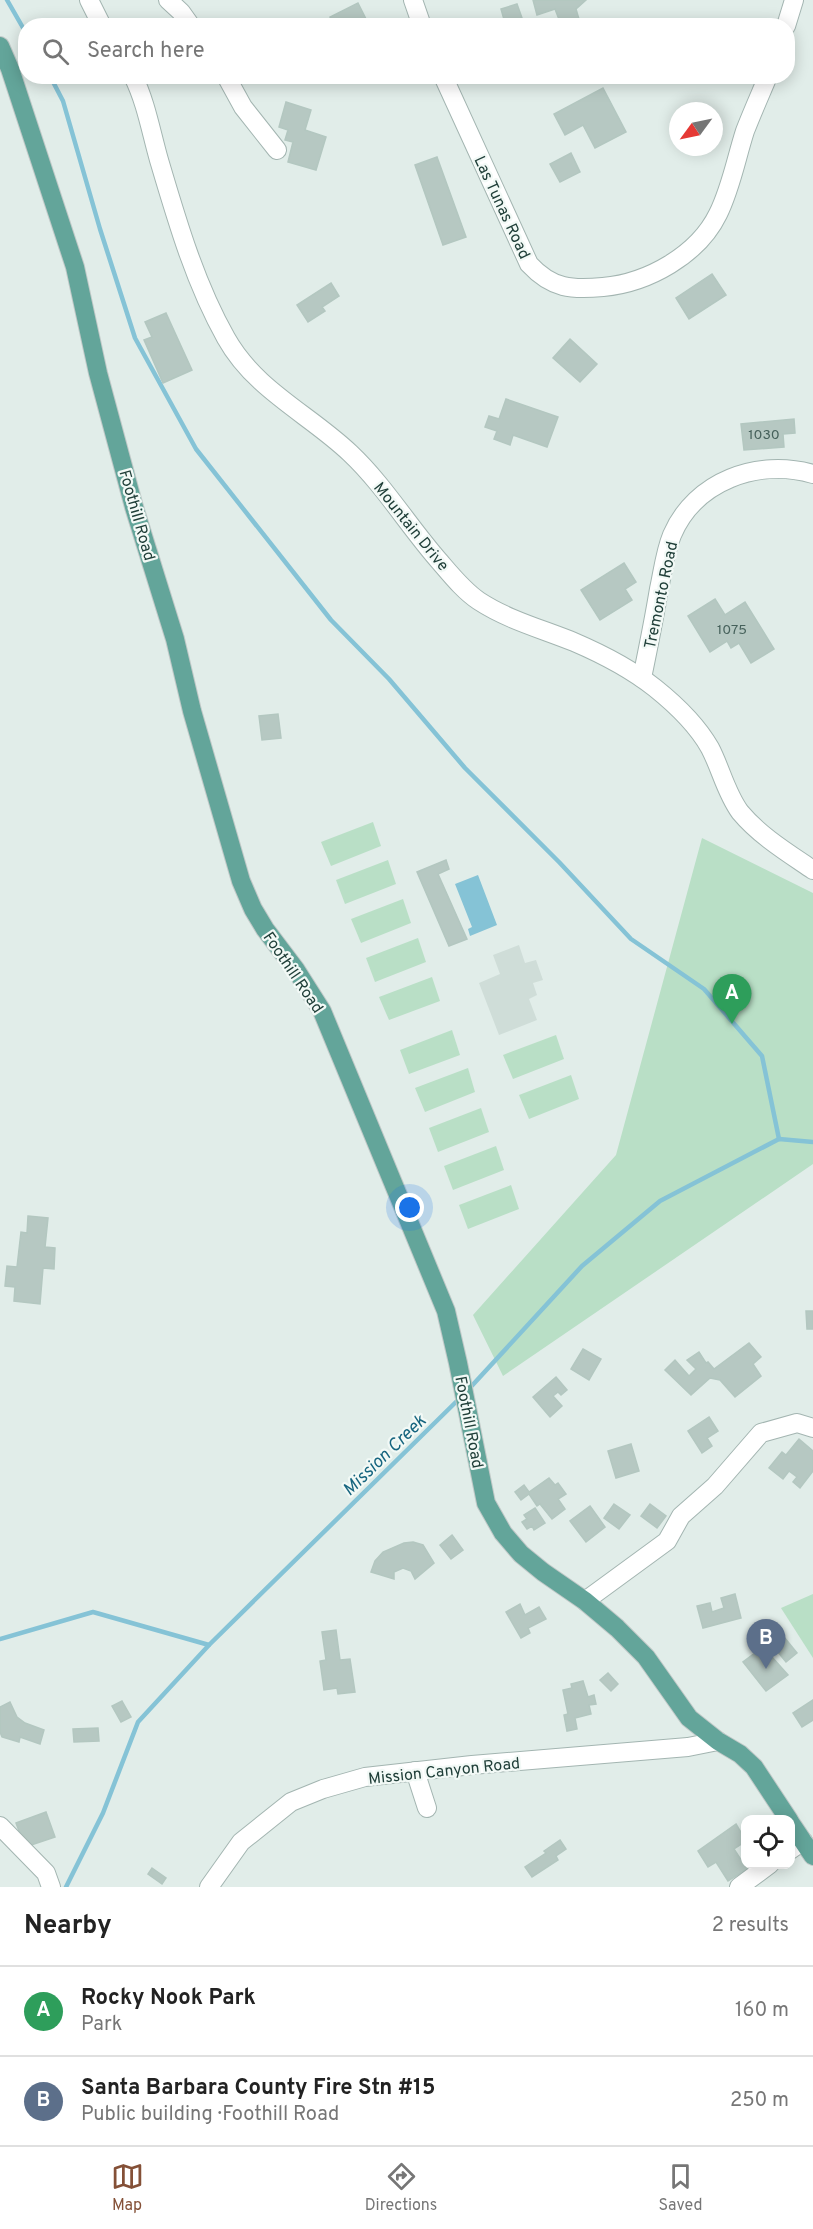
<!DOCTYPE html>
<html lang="en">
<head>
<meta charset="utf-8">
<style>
	body { margin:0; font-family:Overpass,sans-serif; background:#f6f6f6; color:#222 }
	.controls { position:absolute; right:18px; bottom:18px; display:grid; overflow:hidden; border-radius:12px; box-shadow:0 3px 15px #0003 }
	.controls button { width:54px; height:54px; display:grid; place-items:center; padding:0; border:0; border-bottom:2px solid #e0e0e0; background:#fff; color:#222; font:30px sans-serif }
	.compass { position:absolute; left:669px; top:102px; width:54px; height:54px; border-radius:50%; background:#fff; box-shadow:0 3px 15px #0003; rotate:237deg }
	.you { position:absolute; left:410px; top:1208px; width:21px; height:21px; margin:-15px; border:4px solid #fff; border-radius:50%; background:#1a73e8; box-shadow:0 0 0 9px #1a73e833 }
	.badge { display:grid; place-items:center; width:39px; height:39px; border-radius:50%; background:#845037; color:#fff; font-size:20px; font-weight:700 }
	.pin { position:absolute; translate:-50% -50px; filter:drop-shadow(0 2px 3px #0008) }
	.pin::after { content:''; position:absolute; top:32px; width:21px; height:18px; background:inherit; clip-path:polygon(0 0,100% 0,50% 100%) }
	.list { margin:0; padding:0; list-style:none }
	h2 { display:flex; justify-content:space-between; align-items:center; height:78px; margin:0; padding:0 24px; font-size:26px }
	h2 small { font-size:20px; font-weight:400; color:#767676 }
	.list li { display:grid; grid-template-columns:39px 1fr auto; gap:18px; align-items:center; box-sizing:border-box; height:90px; padding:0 24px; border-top:2px solid #e0e0e0 }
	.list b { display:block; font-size:22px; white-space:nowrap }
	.list p { margin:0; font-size:20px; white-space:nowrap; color:#767676 }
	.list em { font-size:20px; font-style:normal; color:#767676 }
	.icon { flex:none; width:33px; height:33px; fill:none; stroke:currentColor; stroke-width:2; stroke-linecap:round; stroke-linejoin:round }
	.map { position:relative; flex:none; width:813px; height:1887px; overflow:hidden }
	.search { position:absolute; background:#fff; box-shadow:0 3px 15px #0003; left:18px; right:18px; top:18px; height:66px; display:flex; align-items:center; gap:15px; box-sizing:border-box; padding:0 21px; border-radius:24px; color:#767676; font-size:22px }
	.sheet { height:258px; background:#fff }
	nav { display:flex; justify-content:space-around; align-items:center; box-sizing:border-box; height:84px; border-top:2px solid #e0e0e0; background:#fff; font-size:16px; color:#767676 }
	nav a { display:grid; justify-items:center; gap:3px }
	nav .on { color:#845037 }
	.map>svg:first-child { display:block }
	.built { fill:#cfddd8 }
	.green { fill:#b9dfc6 }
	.water { fill:#85c3d6 }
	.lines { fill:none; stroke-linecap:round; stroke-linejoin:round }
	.stream { stroke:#85c3d6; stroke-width:4.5 }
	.building { fill:#b6c8c2; stroke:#b3c7c0; stroke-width:1.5 }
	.minor-casing { stroke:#a3b5b1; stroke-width:20 }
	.major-casing { stroke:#c1c9c8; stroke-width:20 }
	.minor { stroke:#fff; stroke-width:18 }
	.major { stroke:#63a59a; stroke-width:18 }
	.labels { text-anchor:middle; stroke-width:4.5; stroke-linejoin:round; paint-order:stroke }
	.number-label { font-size:14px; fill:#46615b }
	.street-label { font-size:16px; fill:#203f39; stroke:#f2f9f6 }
	.water-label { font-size:18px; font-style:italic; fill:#16657f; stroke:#f2f9f6 }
</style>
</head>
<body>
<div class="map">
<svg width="813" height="1887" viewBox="0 0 813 1887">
	<rect width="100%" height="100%" fill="#e1ede9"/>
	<!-- built -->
	<polygon class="built" points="519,945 525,963 536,960 543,980 533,983 537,995 529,999 537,1020 499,1035 479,983 500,974 493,955"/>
	<!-- green -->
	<g class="green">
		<polygon points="373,822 381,846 331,866 321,842"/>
		<polygon points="702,838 813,893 813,1164 503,1376 473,1315 616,1155"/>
		<polygon points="388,860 396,884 345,904 336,880"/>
		<polygon points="403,899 411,923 361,943 351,919"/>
		<polygon points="418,938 426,962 375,982 366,958"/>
		<polygon points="432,977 440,1001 389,1020 379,997"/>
		<polygon points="452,1030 460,1055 409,1074 400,1050"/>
		<polygon points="556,1035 564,1059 513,1079 503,1055"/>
		<polygon points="468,1068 475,1092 425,1112 415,1088"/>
		<polygon points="571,1075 579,1099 529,1119 519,1095"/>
		<polygon points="481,1108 489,1132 438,1152 429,1128"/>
		<polygon points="496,1146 504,1170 453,1190 444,1166"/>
		<polygon points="511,1185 519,1209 468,1229 459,1205"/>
		<polygon points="813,1594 813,1658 781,1608"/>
	</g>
	<!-- water -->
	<polygon class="water" points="478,875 497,925 470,936 468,929 472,927 455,884"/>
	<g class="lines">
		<!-- stream -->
		<g class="stream">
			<polyline points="7,0 26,33"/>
			<polyline points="50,76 63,101 100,229 135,338 196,449 331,620 389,679 465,768 559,862 631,939 704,989 762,1056 779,1139"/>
			<polyline points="468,1390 582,1266 660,1201 779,1139 813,1142"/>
			<polyline points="0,1639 93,1612 209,1645"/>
			<polyline points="66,1887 103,1813 138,1722 209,1645 460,1398"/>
		</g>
	</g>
	<!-- building -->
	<g class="building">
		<polygon points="533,0 586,0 576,9 581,26 554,26 560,22 555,9 537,15"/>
		<polygon points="358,3 367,21 358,26 334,26 330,17"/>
		<polygon points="517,4 522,18 505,23 501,9"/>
		<polygon points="603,88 626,132 595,148 583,125 565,135 554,114"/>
		<polygon points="286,102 311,110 305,130 326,137 316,170 288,162 293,142 285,140 288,130 279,127"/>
		<polygon points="571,153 580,172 560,182 550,164"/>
		<polygon points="437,157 466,237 443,245 415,165"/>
		<polygon points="712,274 726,295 689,319 676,298"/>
		<polygon points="331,283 339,296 322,307 325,311 308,322 297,305"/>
		<polygon points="166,313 192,370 163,383 144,340 152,337 145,322"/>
		<polygon points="570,339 597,364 580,382 553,358"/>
		<polygon points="506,399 558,417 547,447 513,435 510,445 494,439 497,431 485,427 489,416 499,419"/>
		<polygon points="794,419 795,433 783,434 784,447 744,450 741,424"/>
		<polygon points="624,563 636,582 625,589 632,600 600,620 581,590"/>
		<polygon points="715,599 725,615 745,602 774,649 751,663 739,643 731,648 727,641 710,652 688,616"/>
		<polygon points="278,714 281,738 262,740 259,716"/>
		<polygon points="446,860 449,869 438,874 467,939 449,946 417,872"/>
		<polygon points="28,1216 48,1218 45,1247 55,1248 54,1269 43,1268 40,1304 14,1301 15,1287 5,1286 7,1266 17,1267 21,1232 27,1233"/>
		<polygon points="806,1311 813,1311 813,1329 807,1329"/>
		<polygon points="749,1343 761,1357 753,1364 761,1376 735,1397 720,1380 710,1378 691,1395 665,1370 675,1360 689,1376 696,1369 687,1360 699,1352 706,1363 708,1362 714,1369"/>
		<polygon points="583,1349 601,1359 589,1380 571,1369"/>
		<polygon points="556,1377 567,1390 561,1395 558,1392 553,1396 562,1406 550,1417 533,1397"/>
		<polygon points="709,1417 718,1431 707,1438 712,1446 702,1453 688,1431"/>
		<polygon points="799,1439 813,1451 813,1471 800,1488 793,1482 797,1477 789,1471 783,1479 769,1468 782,1452 786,1455"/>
		<polygon points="631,1444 639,1471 616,1478 608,1451"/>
		<polygon points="549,1478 555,1485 558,1483 566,1494 558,1499 565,1509 552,1519 540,1504 537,1506 529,1494 521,1500 515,1492 524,1485 529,1492"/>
		<polygon points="614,1504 630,1515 619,1529 604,1518"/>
		<polygon points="650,1504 666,1516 657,1528 641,1516"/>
		<polygon points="590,1506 605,1527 586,1542 570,1521"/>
		<polygon points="535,1508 545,1523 534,1530 532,1526 527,1529 522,1522 527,1519 524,1515"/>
		<polygon points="452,1535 463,1550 451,1559 440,1545"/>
		<polygon points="413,1542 423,1545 434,1563 415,1579 411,1571 403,1568 394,1572 394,1579 371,1572 375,1561 383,1552 404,1543"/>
		<polygon points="735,1594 741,1618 703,1628 697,1606 710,1603 712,1612 724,1608 721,1598"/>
		<polygon points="520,1604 525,1615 539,1607 546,1619 528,1628 530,1633 521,1638 506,1612"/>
		<polygon points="336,1630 340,1660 350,1659 355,1692 338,1694 337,1688 324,1690 320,1661 326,1660 322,1632"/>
		<polygon points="784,1637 797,1653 786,1662 773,1646"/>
		<polygon points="763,1647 788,1675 766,1691 743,1662"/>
		<polygon points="608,1673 618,1684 611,1691 600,1680"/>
		<polygon points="583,1681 588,1697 594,1695 596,1704 589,1705 591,1714 575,1718 577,1729 567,1731 564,1715 568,1714 563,1690 572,1688 571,1684"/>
		<polygon points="813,1700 813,1720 802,1727 793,1713"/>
		<polygon points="122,1701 131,1717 121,1722 112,1706"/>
		<polygon points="10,1702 17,1717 25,1723 44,1730 40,1744 20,1737 19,1742 2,1737 0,1732 0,1707"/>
		<polygon points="98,1728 99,1741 74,1742 73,1729"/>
		<polygon points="46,1812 55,1837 25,1847 16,1823"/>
		<polygon points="736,1824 746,1841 734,1849 747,1869 728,1881 716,1862 708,1867 698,1851"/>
		<polygon points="560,1840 566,1849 556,1856 558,1860 532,1877 525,1867 546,1853 544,1851"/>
		<polygon points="152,1868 166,1878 162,1884 148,1874"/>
	</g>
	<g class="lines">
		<!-- minor casing -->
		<g class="minor-casing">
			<g id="minor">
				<polyline points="89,0 102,26"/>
				<polyline points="168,0 181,12 191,26"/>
				<polyline points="413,0 422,26"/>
				<polyline points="786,26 794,0"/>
				<path d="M133,76C146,102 151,132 159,160C177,221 195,283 226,338C255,390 309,414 350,453C384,485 409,527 440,562C452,576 464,591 479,601C508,620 542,629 574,642C602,654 631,669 655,688C675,704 697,725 710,748C721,769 726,793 740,812C760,836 788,853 813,870"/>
				<polyline points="226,76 243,107 277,150"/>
				<path d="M443,76L529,264C552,289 572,290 603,287C648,283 698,255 718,214C731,188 736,159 745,131C752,113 760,95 768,76"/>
				<path d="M642,678C648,649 654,619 659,589C663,571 665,552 672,535C695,481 758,458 813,474"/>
				<polyline points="585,1601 667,1541 681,1516 715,1486 761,1433 797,1423 813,1428"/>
				<polyline points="415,1771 427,1808"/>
				<polyline points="0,1826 46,1873 51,1887"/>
				<polyline points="790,1850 803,1841"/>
				<polyline points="209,1887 241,1842 291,1802 323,1789 365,1777 472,1765 688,1747 718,1741"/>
				<polyline points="739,1887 770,1864"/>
			</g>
		</g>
		<!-- major casing -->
		<g class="major-casing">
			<g id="major">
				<polyline points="0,46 10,69 75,267 98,373 134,507 175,639 192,711 241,881 253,909 265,929 296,970 322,1011 446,1311 458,1363 486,1503 503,1533 521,1554 543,1572 585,1601 617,1628 646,1657 689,1718 718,1741 740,1754 754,1767 789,1820"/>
				<polyline points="790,1822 813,1856"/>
			</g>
		</g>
		<!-- minor -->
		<use href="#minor" class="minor"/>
		<!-- major -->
		<use href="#major" class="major"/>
	</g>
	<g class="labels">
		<!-- number labels -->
		<g class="number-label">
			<text x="764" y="439">1030</text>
			<text x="732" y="634">1075</text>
		</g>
		<!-- street labels -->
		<g class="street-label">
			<text transform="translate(503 207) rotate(65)" y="6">Las Tunas Road</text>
			<text transform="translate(138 515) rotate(74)" y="6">Foothill Road</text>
			<text transform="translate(412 526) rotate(51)" y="6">Mountain Drive</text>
			<text transform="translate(660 595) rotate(-78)" y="6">Tremonto Road</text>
			<text transform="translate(294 972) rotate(56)" y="6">Foothill Road</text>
			<text transform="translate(470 1422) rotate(79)" y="6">Foothill Road</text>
			<text transform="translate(444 1770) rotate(-6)" y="6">Mission Canyon Road</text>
		</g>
		<!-- water labels -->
		<g class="water-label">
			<text transform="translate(384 1455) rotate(-44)" y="6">Mission Creek</text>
		</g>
	</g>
</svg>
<div class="controls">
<button><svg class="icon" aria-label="locate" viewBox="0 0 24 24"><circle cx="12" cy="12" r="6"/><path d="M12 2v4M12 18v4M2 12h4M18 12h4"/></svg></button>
</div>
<svg class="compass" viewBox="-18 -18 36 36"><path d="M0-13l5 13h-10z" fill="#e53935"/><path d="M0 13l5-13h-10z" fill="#767676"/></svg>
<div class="you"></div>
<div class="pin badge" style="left:732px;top:1024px;background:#2e9e5b">A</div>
<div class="pin badge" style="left:766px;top:1669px;background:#5c6f8a">B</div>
<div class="search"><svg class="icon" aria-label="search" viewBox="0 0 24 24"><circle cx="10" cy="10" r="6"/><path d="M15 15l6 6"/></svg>Search here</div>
</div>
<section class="sheet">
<h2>Nearby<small>2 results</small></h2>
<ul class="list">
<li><span class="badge" style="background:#2e9e5b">A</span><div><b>Rocky Nook Park</b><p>Park</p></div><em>160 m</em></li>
<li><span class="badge" style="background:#5c6f8a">B</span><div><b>Santa Barbara County Fire Stn #15</b><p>Public building · Foothill Road</p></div><em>250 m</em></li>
</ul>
</section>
<nav>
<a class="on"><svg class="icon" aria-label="map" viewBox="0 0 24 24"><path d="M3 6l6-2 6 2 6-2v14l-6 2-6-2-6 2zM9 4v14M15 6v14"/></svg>Map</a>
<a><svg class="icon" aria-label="directions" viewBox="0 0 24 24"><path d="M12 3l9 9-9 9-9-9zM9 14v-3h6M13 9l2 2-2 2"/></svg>Directions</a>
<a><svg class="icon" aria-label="saved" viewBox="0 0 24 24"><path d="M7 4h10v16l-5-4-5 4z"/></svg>Saved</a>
</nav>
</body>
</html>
